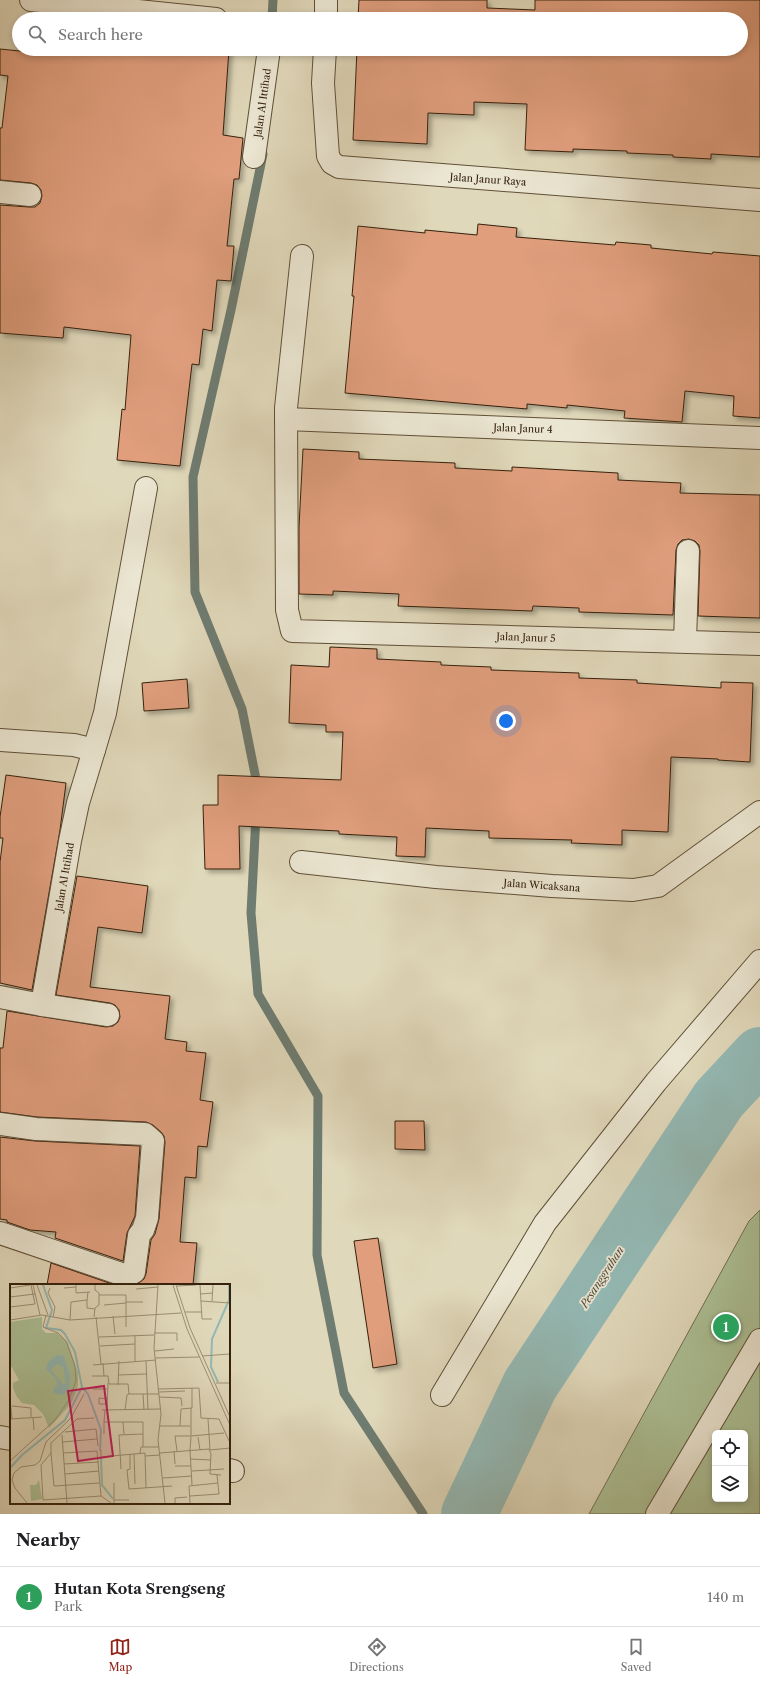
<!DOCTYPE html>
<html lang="en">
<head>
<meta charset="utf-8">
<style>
	body { margin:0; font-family:"Libre Caslon Text",serif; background:#f2f2f2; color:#202124 }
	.controls { position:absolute; right:12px; bottom:12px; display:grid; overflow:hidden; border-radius:6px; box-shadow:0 2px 6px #0003 }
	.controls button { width:36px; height:36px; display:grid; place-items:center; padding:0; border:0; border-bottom:1px solid #e0e0e0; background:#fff; color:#202124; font:20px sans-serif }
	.you { position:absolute; left:506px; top:721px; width:14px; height:14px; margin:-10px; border:3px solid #fff; border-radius:50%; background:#1a73e8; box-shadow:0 0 0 6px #1a73e833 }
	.badge { display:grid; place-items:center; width:26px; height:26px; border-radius:50%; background:#8f2418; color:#fff; font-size:13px; font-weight:700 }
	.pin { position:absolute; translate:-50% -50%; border:2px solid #fff; box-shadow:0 1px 4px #0006 }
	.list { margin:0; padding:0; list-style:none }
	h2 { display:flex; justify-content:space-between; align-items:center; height:52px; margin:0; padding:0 16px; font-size:17px }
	h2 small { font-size:13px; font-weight:400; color:#757577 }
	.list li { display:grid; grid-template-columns:26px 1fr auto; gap:12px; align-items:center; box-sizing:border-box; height:60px; padding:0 16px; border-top:1px solid #e0e0e0 }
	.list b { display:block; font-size:15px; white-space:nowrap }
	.list p { margin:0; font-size:13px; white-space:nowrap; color:#757577 }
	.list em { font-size:13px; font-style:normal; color:#757577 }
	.icon { flex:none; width:22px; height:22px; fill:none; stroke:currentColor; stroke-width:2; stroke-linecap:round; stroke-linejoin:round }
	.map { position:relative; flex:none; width:760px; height:1514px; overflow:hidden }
	.search { position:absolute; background:#fff; box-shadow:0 2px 6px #0003; left:12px; right:12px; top:12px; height:44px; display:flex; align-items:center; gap:10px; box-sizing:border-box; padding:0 14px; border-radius:22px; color:#757577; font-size:15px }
	.sheet { height:112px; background:#fff }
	nav { display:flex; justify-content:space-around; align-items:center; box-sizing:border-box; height:56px; border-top:1px solid #e0e0e0; background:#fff; font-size:11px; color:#757577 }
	nav a { display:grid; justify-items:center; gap:2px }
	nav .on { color:#8f2418 }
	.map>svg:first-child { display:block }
	.green { fill:#acc095; stroke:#717051; fill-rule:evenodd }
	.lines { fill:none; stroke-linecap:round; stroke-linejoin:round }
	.stream { stroke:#6e7c71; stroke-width:9 }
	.river { stroke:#94b9b4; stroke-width:56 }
	.building { fill:#e09e7d; stroke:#36210d; filter:url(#shadow) }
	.street-casing { stroke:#604f38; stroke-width:24 }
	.street { stroke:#ebe6d2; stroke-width:22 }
	.labels { text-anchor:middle; stroke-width:3.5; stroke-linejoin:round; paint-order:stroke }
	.street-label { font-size:10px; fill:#36210d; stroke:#ebe6d2 }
	.water-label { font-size:11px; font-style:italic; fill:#524f3f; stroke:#ebe6d2 }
	.inset-river { fill:none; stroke:#94b9b4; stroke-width:2 }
	.inset-road { fill:none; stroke:#9c8f75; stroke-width:1 }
	.view { fill:#c2185b; fill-opacity:0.15; stroke:#c2185b; stroke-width:2 }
	.inset-edge { fill:none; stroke:#36210d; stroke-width:2 }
</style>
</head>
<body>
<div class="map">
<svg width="760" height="1514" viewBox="0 0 760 1514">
	<defs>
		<filter id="shadow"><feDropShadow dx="3.5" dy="3.5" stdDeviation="2" flood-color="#0004"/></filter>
	</defs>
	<rect width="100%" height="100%" fill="#e0d8ba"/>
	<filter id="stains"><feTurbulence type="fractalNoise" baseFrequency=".005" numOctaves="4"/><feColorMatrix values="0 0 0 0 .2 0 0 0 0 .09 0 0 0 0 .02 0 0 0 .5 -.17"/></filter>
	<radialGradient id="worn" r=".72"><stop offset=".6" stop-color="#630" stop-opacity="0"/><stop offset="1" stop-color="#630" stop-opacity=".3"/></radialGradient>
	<!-- green -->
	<path class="green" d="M760,1210V1514H589L749,1221ZM715,1433H745V1499H715Z"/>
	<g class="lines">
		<!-- stream -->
		<g class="stream">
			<polyline points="272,19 273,0"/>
			<polyline points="258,789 242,709 195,592 193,477 231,310 263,154"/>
			<polyline points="256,815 251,913 258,994 318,1096 317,1255 344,1393 423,1514"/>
		</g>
		<!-- river -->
		<polyline class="river" points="469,1514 530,1385 719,1099 760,1055"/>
	</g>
	<!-- building -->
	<g class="building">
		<polygon points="359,0 487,0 487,8 535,10 535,0 760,0 760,157 711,154 711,159 673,157 673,155 627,153 627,151 573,149 573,152 525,150 527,104 474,102 474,115 428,113 427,144 353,140 357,49 741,49 741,19 358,19"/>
		<polygon points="62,16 94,19 62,19"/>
		<polygon points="0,49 59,55 59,49 229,49 223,135 243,138 239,179 234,179 227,246 234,246 231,281 217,280 212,331 203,329 199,365 192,364 180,466 117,460 122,409 125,410 131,335 64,327 63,338 0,333 0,205 29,207 35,207 40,203 42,196 41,190 37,185 31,183 0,180 0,128 2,128 8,76 0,75"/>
		<polygon points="478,224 517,228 516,237 615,245 616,242 651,245 651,248 712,254 713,252 760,256 760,418 733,416 734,396 685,391 682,422 624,418 625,411 567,405 567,408 527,404 527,409 345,393 354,296 352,296 358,226 425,233 425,230 477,235"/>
		<polygon points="303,449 359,452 359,459 455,463 455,468 512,471 512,467 618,473 618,480 681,483 680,493 760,495 760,618 698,616 700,551 699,545 695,541 689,539 682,540 678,544 676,550 673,615 579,612 579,608 533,606 532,611 398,606 399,594 333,591 333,595 299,594 299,527"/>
		<polygon points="330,647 377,649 377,659 441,662 441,665 491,667 491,670 579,673 579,678 637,680 637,683 721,688 721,682 753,683 750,762 718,760 718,759 671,757 668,832 622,830 622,845 571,843 572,840 489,838 489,831 426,828 425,857 396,856 397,837 339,834 339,831 239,826 240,869 205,869 203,805 218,805 218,775 341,780 343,732 326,732 326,725 289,723 291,665 329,667"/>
		<polygon points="187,679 189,708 144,711 142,683"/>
		<polygon points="6,775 66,783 60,830 32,990 0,983 0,862 3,838 0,838 0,817"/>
		<polygon points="77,876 148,886 142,933 98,927 90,987 170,996 165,1039 187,1042 186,1051 206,1053 200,1100 213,1102 207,1147 198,1146 196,1178 185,1177 180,1242 197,1243 193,1285 136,1285 144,1279 146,1274 151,1240 155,1234 159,1219 165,1142 164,1136 161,1132 153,1125 146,1122 37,1117 0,1112 0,1048 3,1048 7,1011 106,1027 113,1026 118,1022 120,1017 119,1010 115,1005 110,1003 56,995"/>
		<polygon points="395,1121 424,1121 425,1150 395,1149"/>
		<polygon points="0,1137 35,1141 140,1146 135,1216 127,1233 123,1261 55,1238 56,1232 30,1230 7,1222 7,1220 0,1219"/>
		<polygon points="378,1238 397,1364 373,1368 354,1241"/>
		<polygon points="51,1263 115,1285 47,1285"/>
	</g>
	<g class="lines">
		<!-- street casing -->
		<g class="street-casing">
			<g id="street">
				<polyline points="31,0 216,19"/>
				<polyline points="326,19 326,0"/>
				<polyline points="325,49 323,83 328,156 332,163 339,167 760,200"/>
				<polyline points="254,157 269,49"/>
				<polyline points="0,192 30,195"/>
				<polyline points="302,256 286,408 287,610 292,631 760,644"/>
				<polyline points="286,419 760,438"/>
				<polyline points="685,641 688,551"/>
				<polyline points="0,740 74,745 94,750 105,713 146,488"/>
				<polyline points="301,862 436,877 552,886 633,890 658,886 760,812"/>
				<polyline points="0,997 42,1005 108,1015"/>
				<polyline points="42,1005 70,841 78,803 94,750"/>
				<polyline points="0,1124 36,1129 145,1134 153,1141 147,1218 143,1230 139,1235 134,1272 127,1276 0,1233"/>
				<polyline points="442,1395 545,1223 656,1082 760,961"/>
				<polyline points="0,1437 11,1439"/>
				<polyline points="229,1470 233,1471"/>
				<polyline points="657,1514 760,1340"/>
			</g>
		</g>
		<!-- street -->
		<use href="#street" class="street"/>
	</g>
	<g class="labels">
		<!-- street labels -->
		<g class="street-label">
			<text transform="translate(262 103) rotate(-82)" y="4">Jalan Al Ittihad</text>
			<text transform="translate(488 179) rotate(4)" y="4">Jalan Janur Raya</text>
			<text transform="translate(523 428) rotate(2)" y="4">Jalan Janur 4</text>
			<text transform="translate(526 637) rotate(2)" y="4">Jalan Janur 5</text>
			<text transform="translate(64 877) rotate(-80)" y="4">Jalan Al Ittihad</text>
			<text transform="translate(542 885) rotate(4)" y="4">Jalan Wicaksana</text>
		</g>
		<!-- water labels -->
		<g class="water-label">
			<text transform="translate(602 1277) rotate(-57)" y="4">Pesanggrahan</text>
		</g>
	</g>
	<!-- overview -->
	<g transform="translate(10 1284)">
		<rect width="220" height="220" fill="#e0d8ba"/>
		<path d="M32,33V45L36,49H47L58,59L68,89V102L61,120L39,144L33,130L24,121L12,119L7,113L3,104V99L9,96L0,80V38ZM29,196L32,215L21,217L20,201H26Z" fill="#acc095"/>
		<path d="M47,71L54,72L60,92L59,106L53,111L43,109L44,104L47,102V96L36,85L38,78ZM47,80L53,83L56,100H53L41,86Z" fill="#94b9b4" fill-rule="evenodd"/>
		<path class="inset-river" d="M208,98L201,83L202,55L219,16V1M72,103L78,110L91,146L90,167M91,174L92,201L103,215M0,184L12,171L55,136L72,103L65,68L55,50L51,46L36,44L42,26L33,1"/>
		<path class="inset-road" d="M23,1L30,31M27,1L38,31M66,1V9L80,8M148,1L144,64L151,130L148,156L155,219M163,1L177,45L220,141M166,1L180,44L220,133M190,1L192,35H202M167,2L186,1M0,4L20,1M40,4L38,9L45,23L43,33M54,4L66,3M126,5L148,3M191,10L203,9M89,11H116V43M0,13L25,10M77,16V24L85,25M191,17L220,19M202,17L203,1M116,18H133M94,21L116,19M0,23L25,20L21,1M175,28H192M103,32L105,50M84,33L85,24L89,21V9L85,6V1M86,33L91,80M0,36L32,31L60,36L171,29M60,36L61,18L77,16L78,8M144,49H167V57M125,51V77M89,53L144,51M90,62L125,60M145,67L164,65M192,72L220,70M145,74L189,73M136,77L138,126M93,79L94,92M83,81L146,76M108,91L136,90M82,92H98L99,100H118L119,110M206,99H220M108,101L109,77M83,105H97M149,105L189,104L191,134L209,135L220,159M149,108L175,107M119,110H149M133,110L134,126M149,113L171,114L172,122M0,114L2,135M97,120H89V114L98,115M2,122L21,124V133M92,126L150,125M97,126L98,99M115,126L117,111L119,110M23,133L24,146M84,134L67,135L41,159V169L44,202L89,199M0,135L32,133M198,135L200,166M94,138L95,126M113,138L114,150M150,142H180M170,142L171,125L182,124V104M55,148L86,145L88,162M94,150V138H133V163M52,151L57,219M181,152L214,149M188,153L190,166M52,158L87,155M91,166V173L135,169L136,204M180,166L182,201M180,166L181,153M200,166L220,164M164,167L165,180M167,167L165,152H181V124M41,169L31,181L33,216L91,212M53,169L87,167L91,212L101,219M130,169L131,163H149M150,169L199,165L201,170L200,190L211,191M120,170V185L117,186L119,205L162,202M124,170L125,200M135,172L150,171M180,175L201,176M0,177L45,136L59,116L66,97L65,82L56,57L48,49L33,43L36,31M54,180L89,178M165,182H181M111,185L109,151L133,150M182,187L214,185M55,190L89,187M153,194L182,192M104,199V219M180,212L209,210L207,191M104,216H119M17,219L5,204L2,196L4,189L11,183L25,181L30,177L36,158L61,134L74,110M165,219V214L177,213M180,219L179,202L208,199"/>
		<path class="view" d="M94,102L103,172L68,177L58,107Z"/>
		<rect width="220" height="220" class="inset-edge"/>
	</g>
	<rect width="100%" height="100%" filter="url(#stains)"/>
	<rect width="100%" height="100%" fill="url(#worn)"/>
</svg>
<div class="controls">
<button><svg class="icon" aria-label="locate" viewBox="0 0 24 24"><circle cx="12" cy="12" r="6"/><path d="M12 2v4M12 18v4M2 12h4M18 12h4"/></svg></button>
<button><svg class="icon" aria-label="layers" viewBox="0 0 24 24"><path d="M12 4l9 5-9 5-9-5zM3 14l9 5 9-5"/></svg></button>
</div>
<div class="you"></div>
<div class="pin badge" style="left:726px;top:1327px;background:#2e9e5b">1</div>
<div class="search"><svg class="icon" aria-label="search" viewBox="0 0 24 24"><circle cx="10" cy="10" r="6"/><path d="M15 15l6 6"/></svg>Search here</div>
</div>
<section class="sheet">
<h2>Nearby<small></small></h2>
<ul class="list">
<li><span class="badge" style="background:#2e9e5b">1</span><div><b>Hutan Kota Srengseng</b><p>Park</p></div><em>140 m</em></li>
</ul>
</section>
<nav>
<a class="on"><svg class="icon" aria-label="map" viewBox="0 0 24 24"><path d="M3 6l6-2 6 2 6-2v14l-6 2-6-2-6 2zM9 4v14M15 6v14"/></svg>Map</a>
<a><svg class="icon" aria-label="directions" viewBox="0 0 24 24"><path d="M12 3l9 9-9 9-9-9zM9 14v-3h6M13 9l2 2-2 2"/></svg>Directions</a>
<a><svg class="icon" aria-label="saved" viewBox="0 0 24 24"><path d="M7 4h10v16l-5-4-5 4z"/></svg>Saved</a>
</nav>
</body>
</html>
